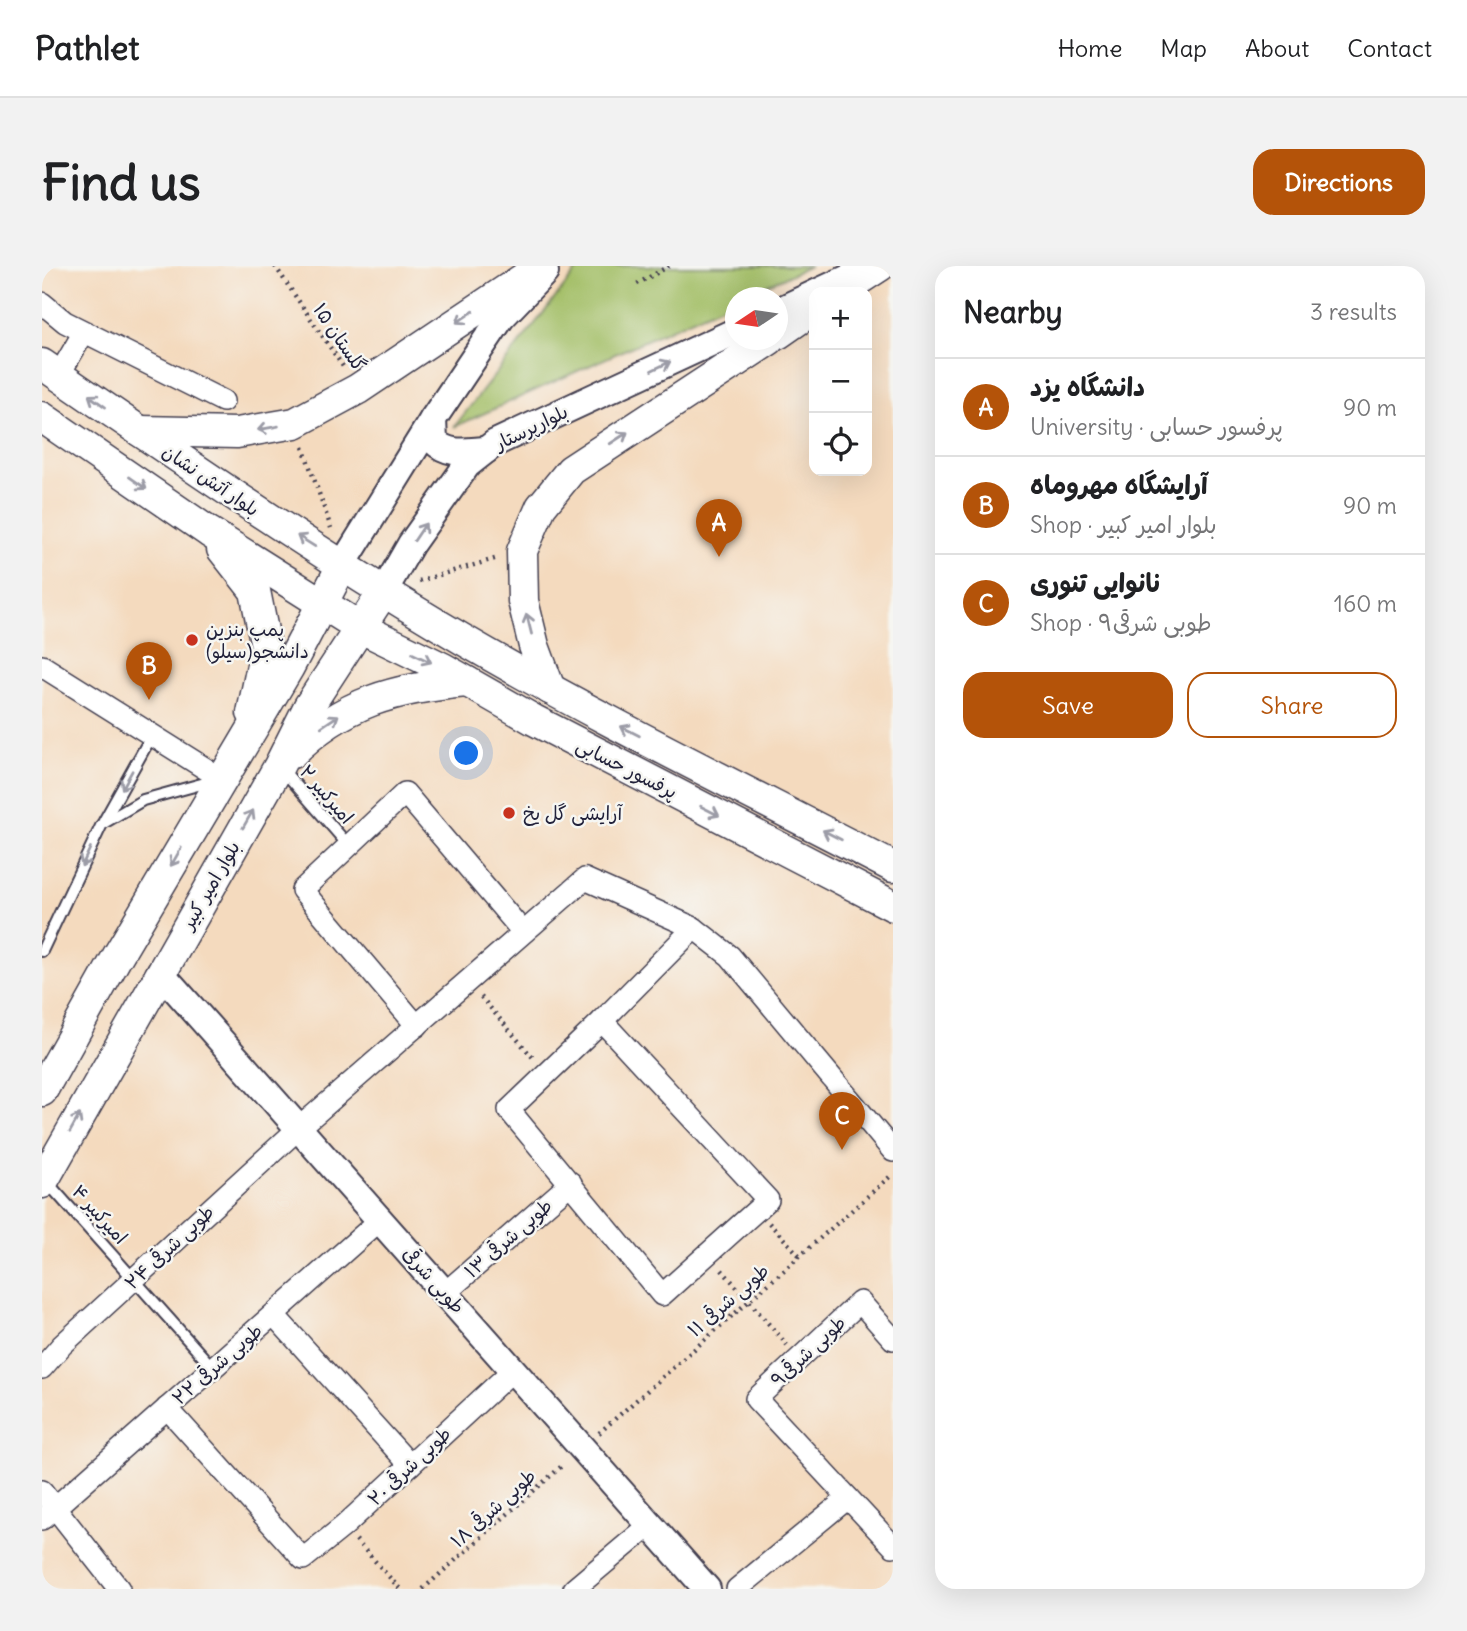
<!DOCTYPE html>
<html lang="en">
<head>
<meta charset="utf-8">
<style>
	body { margin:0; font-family:Delius,"Playpen Sans Arabic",sans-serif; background:#f2f2f2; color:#202124 }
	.controls { position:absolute; right:21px; top:21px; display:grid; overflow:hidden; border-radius:14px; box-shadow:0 7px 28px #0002 }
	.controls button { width:63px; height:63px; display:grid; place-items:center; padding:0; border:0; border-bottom:2px solid #e0e0e0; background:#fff; color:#202124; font:35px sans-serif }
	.compass { position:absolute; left:683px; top:21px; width:63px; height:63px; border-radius:50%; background:#fff; box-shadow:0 7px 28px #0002; rotate:257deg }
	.you { position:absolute; left:425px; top:488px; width:24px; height:24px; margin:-18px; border:5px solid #fff; border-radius:50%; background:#1a73e8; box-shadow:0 0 0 10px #1a73e833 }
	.badge { display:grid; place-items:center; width:46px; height:46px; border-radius:50%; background:#b45309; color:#fff; font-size:23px; font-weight:700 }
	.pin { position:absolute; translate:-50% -58px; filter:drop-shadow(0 2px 4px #0008) }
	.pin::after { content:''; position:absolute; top:37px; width:24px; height:21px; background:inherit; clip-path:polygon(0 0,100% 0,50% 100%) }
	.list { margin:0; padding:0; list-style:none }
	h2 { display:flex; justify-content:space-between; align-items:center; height:91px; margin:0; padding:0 28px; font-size:30px }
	h2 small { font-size:23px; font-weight:400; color:#757577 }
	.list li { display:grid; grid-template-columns:46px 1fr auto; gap:21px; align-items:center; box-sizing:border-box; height:98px; padding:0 28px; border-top:2px solid #e0e0e0 }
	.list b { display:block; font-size:26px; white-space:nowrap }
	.list p { margin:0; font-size:23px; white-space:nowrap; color:#757577 }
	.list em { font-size:23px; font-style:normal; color:#757577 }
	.actions { display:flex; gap:14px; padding:21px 28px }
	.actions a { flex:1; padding:16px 0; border:2px solid #b45309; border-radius:21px; text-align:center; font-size:24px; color:#b45309 }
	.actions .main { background:#b45309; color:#fff }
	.icon { flex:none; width:38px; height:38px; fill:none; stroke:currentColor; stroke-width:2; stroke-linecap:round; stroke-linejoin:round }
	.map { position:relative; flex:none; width:851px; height:1323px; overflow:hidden; border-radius:21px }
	header { display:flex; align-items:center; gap:42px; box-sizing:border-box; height:98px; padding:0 35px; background:#fff; border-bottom:2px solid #e0e0e0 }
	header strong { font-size:33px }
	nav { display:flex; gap:38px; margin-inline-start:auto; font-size:24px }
	.intro { display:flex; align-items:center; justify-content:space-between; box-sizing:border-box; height:168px; padding:0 42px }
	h1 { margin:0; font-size:49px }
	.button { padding:18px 32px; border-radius:21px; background:#b45309; color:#fff; font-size:24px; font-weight:700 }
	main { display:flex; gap:42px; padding:0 42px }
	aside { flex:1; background:#fff; border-radius:21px; box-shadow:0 7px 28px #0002 }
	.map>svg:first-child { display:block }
	.green { fill:#a2be65; stroke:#627050; stroke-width:2 }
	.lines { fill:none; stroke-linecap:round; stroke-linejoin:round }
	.service-casing { stroke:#423e4f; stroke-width:14 }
	.minor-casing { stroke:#423e4f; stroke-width:24 }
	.tertiary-casing { stroke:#423e4f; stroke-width:30 }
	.secondary-casing { stroke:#423e4f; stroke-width:33 }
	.path { stroke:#423e4f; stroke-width:4.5; stroke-dasharray:2 5; stroke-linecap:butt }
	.service { stroke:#fff; stroke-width:10 }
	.minor { stroke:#fff; stroke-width:21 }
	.tertiary { stroke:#fff; stroke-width:26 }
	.secondary { stroke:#fff; stroke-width:30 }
	.oneway { stroke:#9c9ca7 }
	.poi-dot { fill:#c8321e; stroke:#f6f6f2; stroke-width:2.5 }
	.labels { text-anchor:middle; stroke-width:5; stroke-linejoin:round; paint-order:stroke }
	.street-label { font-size:19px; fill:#22223b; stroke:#f6f6f2 }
	.poi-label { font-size:19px; fill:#22223b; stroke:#f6f6f2; text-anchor:start }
</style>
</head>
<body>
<header>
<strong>Pathlet</strong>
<nav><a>Home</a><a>Map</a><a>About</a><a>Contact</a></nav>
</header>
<div class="intro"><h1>Find us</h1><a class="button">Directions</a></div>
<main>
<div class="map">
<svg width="851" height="1323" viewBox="0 0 851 1323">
	<rect width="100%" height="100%" fill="#f6f6f2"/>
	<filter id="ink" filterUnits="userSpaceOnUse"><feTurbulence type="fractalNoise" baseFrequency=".0143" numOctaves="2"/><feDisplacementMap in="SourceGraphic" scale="14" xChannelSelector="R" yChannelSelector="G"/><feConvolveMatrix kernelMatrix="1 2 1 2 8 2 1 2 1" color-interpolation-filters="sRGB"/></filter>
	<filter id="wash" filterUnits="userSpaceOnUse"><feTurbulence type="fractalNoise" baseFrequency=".00686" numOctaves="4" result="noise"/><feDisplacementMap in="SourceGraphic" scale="28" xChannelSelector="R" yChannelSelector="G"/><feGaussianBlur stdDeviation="1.57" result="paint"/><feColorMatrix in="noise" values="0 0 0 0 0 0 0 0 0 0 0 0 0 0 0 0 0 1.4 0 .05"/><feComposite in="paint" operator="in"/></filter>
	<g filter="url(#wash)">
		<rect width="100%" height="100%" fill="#f4dabe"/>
		<!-- green -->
		<polygon class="green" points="541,0 768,0 698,31 694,32 693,34 412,161 535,4"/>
	</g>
	<g filter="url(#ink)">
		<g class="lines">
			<!-- service casing -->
			<g class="service-casing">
				<g id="service">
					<polyline points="240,503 307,580"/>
					<polyline points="62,555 110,469"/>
					<polyline points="0,685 60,558 101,534 174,514"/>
					<polyline points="5,916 171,1102"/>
				</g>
			</g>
			<!-- minor casing -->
			<g class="minor-casing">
				<g id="minor">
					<polyline points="0,37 23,56 181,135"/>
					<polyline points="17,109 42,66"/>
					<polyline points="0,400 180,513"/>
					<polygon points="560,755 726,934 620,1029 467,844"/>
					<polyline points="560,755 652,662"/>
					<polyline points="375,760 260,624 363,527 481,666"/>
					<polyline points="403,1027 529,917"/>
					<polyline points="232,1049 368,1199"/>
					<polyline points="851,1073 818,1036 714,1133 851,1280"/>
					<polyline points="0,1102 20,1079 257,862 543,613 652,662 688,690 851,885"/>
					<polyline points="125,1142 261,1293 302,1260 471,1104"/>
					<polyline points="0,1225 77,1323"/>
					<polyline points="0,1253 338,954"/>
					<polyline points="532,1323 608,1259"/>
					<polyline points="695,1323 806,1232"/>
				</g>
			</g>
			<!-- tertiary casing -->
			<g class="tertiary-casing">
				<g id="tertiary">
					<polyline points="776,26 815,8"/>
					<polyline points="736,45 772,28"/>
					<path d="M391,153L392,175C407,190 425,185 444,184"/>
					<polyline points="301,298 391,153 459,52 503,6"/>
					<polyline points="342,325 369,278 425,199 453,177 694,65"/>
					<polyline points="118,706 665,1323"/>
				</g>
			</g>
			<!-- secondary casing -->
			<g class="secondary-casing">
				<g id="secondary">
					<polyline points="798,26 838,0"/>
					<polyline points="736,68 772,43"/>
					<path d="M0,98C138,193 276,288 420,373C560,455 707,526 851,601"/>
					<polyline points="0,151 167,266 319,362 401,402 492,454 851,640"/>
					<polyline points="98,165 195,167 253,157 316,123 500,0"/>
					<polyline points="180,283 213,325 224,380 210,447"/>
					<polyline points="508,423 492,380 481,335 480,285 499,241 529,204 727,74"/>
					<path d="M250,487C301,436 354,422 425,416"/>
					<polyline points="0,825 75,691 247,401 301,298"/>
					<polyline points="0,917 237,500 267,440 342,325"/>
				</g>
			</g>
			<!-- path -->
			<g class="path">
				<polyline points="233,0 302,102"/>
				<polyline points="595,18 627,0"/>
				<polyline points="261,181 289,262"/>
				<polyline points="377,315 456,292"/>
				<polyline points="439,731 493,794"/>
				<polyline points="727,957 758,990"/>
				<polyline points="680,1004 745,1079"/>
				<polyline points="557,1167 851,908"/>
				<polyline points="314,1274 358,1323"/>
				<polyline points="381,1323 522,1198"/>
			</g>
			<!-- service -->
			<use href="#service" class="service"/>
			<!-- minor -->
			<use href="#minor" class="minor"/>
			<!-- tertiary -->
			<use href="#tertiary" class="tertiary"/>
			<!-- secondary -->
			<use href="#secondary" class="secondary"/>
		</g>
		<!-- one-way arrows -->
		<defs><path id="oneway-shaft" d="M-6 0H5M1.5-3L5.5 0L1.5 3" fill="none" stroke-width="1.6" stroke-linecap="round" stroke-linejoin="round" transform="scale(1.75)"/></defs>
		<g class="oneway">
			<use href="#oneway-shaft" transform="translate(423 51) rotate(146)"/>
			<use href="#oneway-shaft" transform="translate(619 100) rotate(-25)"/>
			<use href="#oneway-shaft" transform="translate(55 135) rotate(-145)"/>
			<use href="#oneway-shaft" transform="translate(226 162) rotate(170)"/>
			<use href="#oneway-shaft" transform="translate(577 172) rotate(-33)"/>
			<use href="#oneway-shaft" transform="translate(96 217) rotate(35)"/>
			<use href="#oneway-shaft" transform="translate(378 266) rotate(-56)"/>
			<use href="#oneway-shaft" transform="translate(264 275) rotate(-148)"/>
			<use href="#oneway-shaft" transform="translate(487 358) rotate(-104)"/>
			<use href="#oneway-shaft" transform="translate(380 392) rotate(26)"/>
			<use href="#oneway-shaft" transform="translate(288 455) rotate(-34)"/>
			<use href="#oneway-shaft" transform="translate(588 465) rotate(-153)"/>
			<use href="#oneway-shaft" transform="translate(85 514) rotate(119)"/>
			<use href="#oneway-shaft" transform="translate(668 545) rotate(27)"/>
			<use href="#oneway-shaft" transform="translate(206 553) rotate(-60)"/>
			<use href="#oneway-shaft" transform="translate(790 569) rotate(-153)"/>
			<use href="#oneway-shaft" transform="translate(44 591) rotate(115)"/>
			<use href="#oneway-shaft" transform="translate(134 591) rotate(120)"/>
			<use href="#oneway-shaft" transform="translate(33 857) rotate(-61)"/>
		</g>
	</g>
	<!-- markers -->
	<g class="poi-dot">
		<circle cx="150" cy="374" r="7"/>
		<circle cx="467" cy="547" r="7"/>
	</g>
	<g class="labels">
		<!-- street labels -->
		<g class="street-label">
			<text transform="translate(298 71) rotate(56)" y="7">گلستان ۱۵</text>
			<text transform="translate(489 161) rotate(-26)" y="7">بلوارپرستار</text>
			<text transform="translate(169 214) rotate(34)" y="7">بلوار آتش نشان</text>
			<text transform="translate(585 502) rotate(27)" y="7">پرفسور حسابی</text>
			<text transform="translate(285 528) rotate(49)" y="7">امیرکبیر ۲</text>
			<text transform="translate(168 619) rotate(-60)" y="7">بلوار امیر کبیر</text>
			<text transform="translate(58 948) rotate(48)" y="7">امیرکبیر ۴</text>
			<text transform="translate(466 972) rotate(-41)" y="7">طوبی شرقی ۱۳</text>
			<text transform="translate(127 981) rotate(-43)" y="7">طوبی شرقی ۲۴</text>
			<text transform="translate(392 1014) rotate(48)" y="7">طوبی شرقی</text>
			<text transform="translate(686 1034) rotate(-41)" y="7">طوبی شرقی ۱۱</text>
			<text transform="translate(766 1085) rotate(-43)" y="7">طوبی شرقی۹</text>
			<text transform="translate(175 1098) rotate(-41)" y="7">طوبی شرقی ۲۲</text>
			<text transform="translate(367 1200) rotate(-43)" y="7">طوبی شرقی ۲۰</text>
			<text transform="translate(451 1242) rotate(-42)" y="7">طوبی شرقی ۱۸</text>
		</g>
		<!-- poi labels -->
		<g class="poi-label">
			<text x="164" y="370">پمپ بنزین<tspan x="164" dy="22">دانشجو(سیلو)</tspan></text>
			<text x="481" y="554">آرایشی گل یخ</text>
		</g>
	</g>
</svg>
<div class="controls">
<button>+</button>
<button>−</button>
<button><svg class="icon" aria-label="locate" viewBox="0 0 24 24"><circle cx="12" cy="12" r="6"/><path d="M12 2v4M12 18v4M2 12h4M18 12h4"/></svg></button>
</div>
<svg class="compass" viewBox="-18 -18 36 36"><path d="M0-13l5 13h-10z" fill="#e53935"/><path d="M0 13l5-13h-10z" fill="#757577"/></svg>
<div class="you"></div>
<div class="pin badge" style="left:677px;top:291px">A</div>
<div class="pin badge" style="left:107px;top:434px">B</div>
<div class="pin badge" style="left:800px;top:884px">C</div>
</div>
<aside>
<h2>Nearby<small>3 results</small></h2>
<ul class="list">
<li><span class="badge">A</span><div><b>دانشگاه یزد</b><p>University · پرفسور حسابی</p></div><em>90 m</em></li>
<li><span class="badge">B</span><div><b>آرایشگاه مهروماه</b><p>Shop · بلوار امیر کبیر</p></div><em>90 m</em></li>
<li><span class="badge">C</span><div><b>نانوایی تنوری</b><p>Shop · طوبی شرقی۹</p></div><em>160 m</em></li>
</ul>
<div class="actions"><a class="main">Save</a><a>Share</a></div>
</aside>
</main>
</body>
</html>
